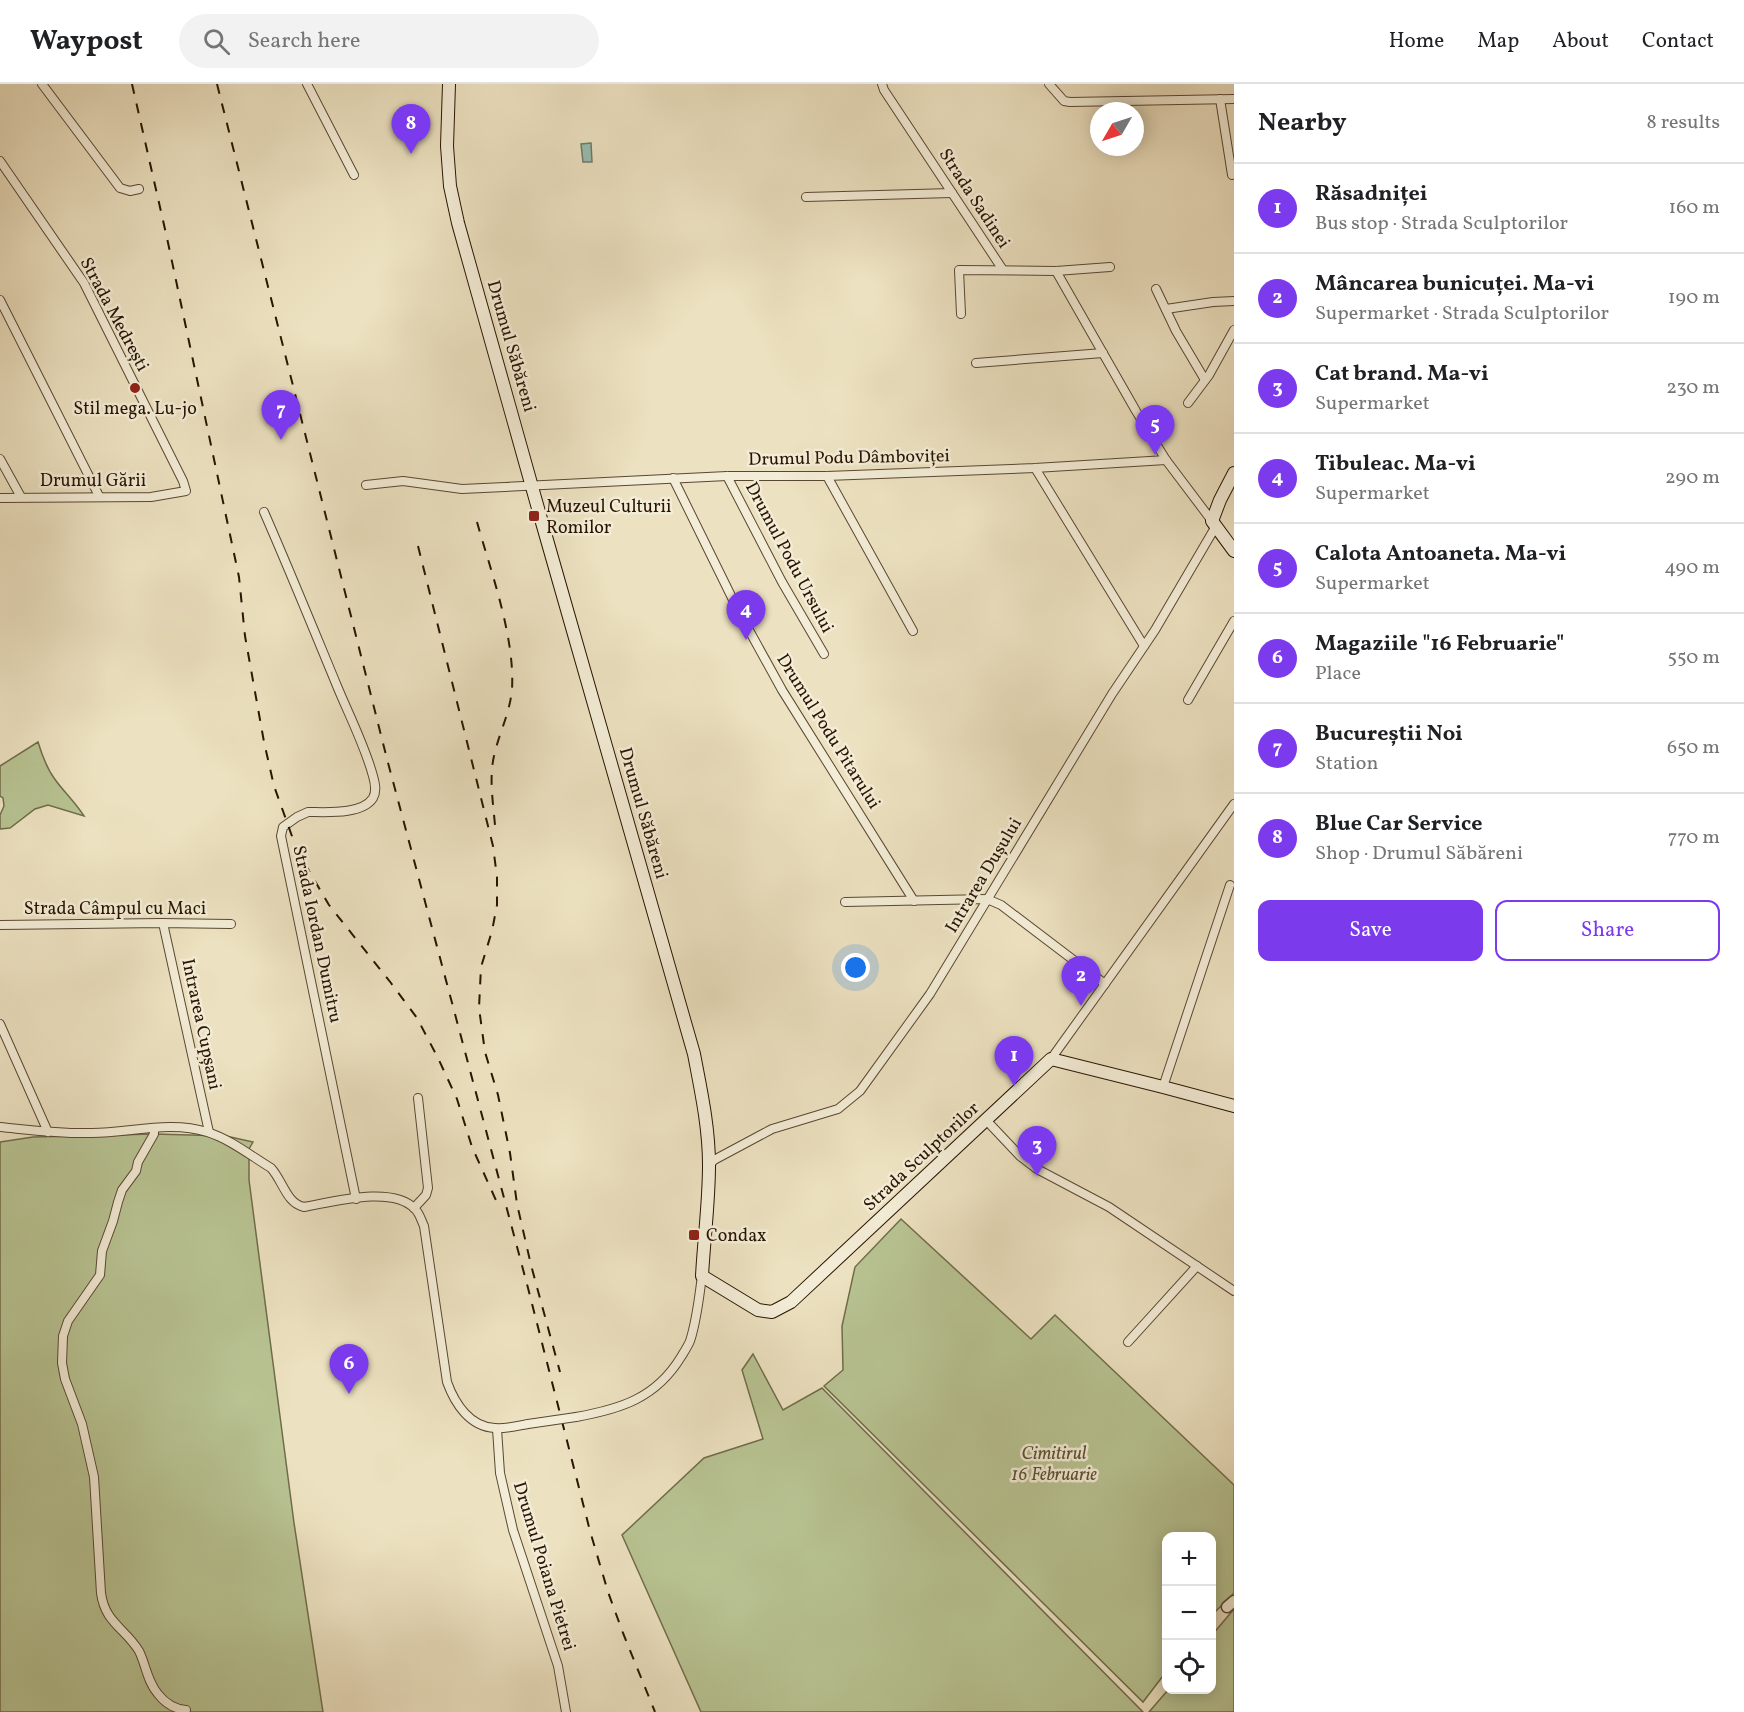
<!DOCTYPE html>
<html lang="en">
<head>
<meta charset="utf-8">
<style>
	body { margin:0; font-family:Vollkorn,serif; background:#f2f2f2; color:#202124 }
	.controls { position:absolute; right:18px; bottom:18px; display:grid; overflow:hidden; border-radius:12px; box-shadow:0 3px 15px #0003 }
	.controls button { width:54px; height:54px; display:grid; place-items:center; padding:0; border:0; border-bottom:2px solid #e0e0e0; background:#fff; color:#202124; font:30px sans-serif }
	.compass { position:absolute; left:1090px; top:18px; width:54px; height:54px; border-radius:50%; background:#fff; box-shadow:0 3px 15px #0003; rotate:231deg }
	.you { position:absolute; left:856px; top:884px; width:21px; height:21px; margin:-15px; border:4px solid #fff; border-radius:50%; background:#1a73e8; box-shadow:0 0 0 9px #1a73e833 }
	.badge { display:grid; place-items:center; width:39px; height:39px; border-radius:50%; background:#7c3aed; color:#fff; font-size:20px; font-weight:700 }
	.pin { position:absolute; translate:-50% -50px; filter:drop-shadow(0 2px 3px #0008) }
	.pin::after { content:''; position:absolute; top:32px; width:21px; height:18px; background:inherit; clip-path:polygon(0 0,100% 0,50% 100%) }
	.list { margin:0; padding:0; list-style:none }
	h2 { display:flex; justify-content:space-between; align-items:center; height:78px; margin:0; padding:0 24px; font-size:26px }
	h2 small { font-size:20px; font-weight:400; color:#757577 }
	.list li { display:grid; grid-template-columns:39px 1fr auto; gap:18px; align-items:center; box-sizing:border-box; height:90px; padding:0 24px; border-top:2px solid #e0e0e0 }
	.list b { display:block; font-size:22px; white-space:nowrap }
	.list p { margin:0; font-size:20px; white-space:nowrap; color:#757577 }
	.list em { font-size:20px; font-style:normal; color:#757577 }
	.actions { display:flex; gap:12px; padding:18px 24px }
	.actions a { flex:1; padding:14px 0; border:2px solid #7c3aed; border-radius:12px; text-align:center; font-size:21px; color:#7c3aed }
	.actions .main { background:#7c3aed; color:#fff }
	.icon { flex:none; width:33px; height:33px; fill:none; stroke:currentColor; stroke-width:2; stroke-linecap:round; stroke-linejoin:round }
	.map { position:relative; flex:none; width:1234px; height:1628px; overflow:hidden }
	header { display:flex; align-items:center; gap:36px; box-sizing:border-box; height:84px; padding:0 30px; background:#fff; border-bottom:2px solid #e0e0e0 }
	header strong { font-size:28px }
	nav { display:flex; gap:33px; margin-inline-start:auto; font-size:21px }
	.search { width:420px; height:54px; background:#f2f2f2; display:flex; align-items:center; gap:15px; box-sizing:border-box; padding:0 21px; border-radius:33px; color:#757577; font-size:22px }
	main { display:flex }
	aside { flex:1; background:#fff }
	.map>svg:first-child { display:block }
	.green { fill:#b8c392; stroke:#706c4a; stroke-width:1.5 }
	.water { fill:#99beb3; stroke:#6c7a6c; stroke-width:1.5 }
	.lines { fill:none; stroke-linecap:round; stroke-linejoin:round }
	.minor-casing { stroke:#594732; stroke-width:10 }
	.tertiary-casing { stroke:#594732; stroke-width:13 }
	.secondary-casing { stroke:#281402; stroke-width:14 }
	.minor { stroke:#f3ecd6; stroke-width:8 }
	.tertiary { stroke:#f3ecd6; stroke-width:10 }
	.secondary { stroke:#f3ecd6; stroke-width:12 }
	.rail { stroke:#281402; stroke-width:2; stroke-dasharray:10 10; stroke-linecap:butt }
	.minor-bridge-casing { stroke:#594732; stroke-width:10; stroke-linecap:butt }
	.minor-bridge { stroke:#f3ecd6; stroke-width:8 }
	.poi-dot { fill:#8f2418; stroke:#f3ecd6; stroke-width:2 }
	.labels { text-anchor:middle; stroke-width:5; stroke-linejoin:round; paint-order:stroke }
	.street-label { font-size:18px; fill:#281402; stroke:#f3ecd6 }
	.poi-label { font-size:18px; fill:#281402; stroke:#f3ecd6; text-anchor:start }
	.park-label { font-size:18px; font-style:italic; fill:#5a5134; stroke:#f3ecd6 }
</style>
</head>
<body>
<header>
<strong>Waypost</strong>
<div class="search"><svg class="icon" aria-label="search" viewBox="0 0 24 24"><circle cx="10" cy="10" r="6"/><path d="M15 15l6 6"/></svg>Search here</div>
<nav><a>Home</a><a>Map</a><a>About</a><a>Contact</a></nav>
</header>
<main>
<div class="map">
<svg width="1234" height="1628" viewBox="0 0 1234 1628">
	<rect width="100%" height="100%" fill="#ece1c0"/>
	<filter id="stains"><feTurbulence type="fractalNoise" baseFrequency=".00333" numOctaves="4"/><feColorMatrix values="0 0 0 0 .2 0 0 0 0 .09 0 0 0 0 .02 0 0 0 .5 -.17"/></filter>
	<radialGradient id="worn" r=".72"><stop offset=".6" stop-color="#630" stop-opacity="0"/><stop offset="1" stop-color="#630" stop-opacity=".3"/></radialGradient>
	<!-- green -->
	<g class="green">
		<path d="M38,658C42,671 46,683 54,694C63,707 75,718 84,732L48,721L35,725L10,744L0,745V731L4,722L3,714L0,712V682Z"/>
		<polygon points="154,1050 226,1052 253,1058 249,1065 249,1096 294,1439 323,1628 0,1628 0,1058 33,1053"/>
		<polygon points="901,1135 1031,1255 1055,1231 1234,1401 1234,1509 1212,1531 1212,1452 1166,1452 1166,1588 1143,1618 824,1302 843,1286 842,1242 855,1183"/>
		<polygon points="753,1270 783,1326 822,1304 1143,1628 701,1628 622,1451 704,1374 763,1355 742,1286"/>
		<polygon points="1234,1525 1234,1628 1149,1628 1168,1606 1212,1606 1212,1551"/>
	</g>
	<!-- water -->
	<polygon class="water" points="591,59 592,78 583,78 581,60"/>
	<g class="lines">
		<!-- minor casing -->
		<g class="minor-casing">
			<g id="minor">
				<polyline points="42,0 120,104 130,107 139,105"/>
				<polyline points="307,0 354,91"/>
				<polyline points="882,0 884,6 1003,186"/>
				<polyline points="1049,0 1064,17 1070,18 1234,15"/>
				<polyline points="1220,15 1232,91"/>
				<polyline points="0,77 84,199 183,397 186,407 151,413 0,414"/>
				<polyline points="806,113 952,109"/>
				<polyline points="1056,187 1136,327 1166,376 1212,437"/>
				<polyline points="1156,205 1176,247 1205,296"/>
				<polyline points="0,216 99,412"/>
				<polyline points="1166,225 1213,218 1234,217"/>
				<polyline points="961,230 959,186 1056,187 1110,183"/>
				<polyline points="976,279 1103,269"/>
				<polyline points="1188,319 1209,291 1234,246"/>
				<polyline points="0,375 21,413"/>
				<polyline points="1035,384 1144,562"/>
				<polyline points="727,392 782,498 824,570"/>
				<polyline points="827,392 913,547"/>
				<polyline points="673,394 739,528 782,606 914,817"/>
				<polyline points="366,401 403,397 462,405 727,392 827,392 1035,384 1166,376"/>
				<path d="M264,428C289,485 313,544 337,602C349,631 365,662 373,692C375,699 377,707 373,714C362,731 326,728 308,728L297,733L283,743L281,752L356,1115"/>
				<polyline points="1188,616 1234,537"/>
				<polyline points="845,818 987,815 1001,821 1105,900"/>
				<polyline points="163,839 209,1048"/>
				<polyline points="0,841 161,839 231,840"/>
				<polyline points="0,940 48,1048"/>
				<polyline points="1051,975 1234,720"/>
				<polyline points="1163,1003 1230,801"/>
				<polyline points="986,1036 1020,1072 1037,1085 1109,1123 1234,1207"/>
				<path d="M0,1043C31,1046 61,1050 92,1049C130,1049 170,1036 207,1048C230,1055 251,1072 271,1084C283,1097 286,1119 304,1123C333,1118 393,1101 415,1125C420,1130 421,1136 424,1142L447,1298C455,1320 470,1343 495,1344C505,1345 517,1342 528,1340"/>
				<path d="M154,1044V1050L138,1078L136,1087L122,1106L118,1118L113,1137L102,1167L100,1191L68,1237L63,1252L62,1279L65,1295L82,1340L94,1393L101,1509C105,1539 125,1544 139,1567C146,1581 147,1597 158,1610C165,1619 174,1625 186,1626"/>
				<polyline points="709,1082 714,1076 772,1045 838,1025 860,1007 930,910 1112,610 1155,546 1216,442"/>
				<polyline points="414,1124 426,1111 428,1104 418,1014"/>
				<polyline points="1128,1258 1197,1182"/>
				<path d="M576,1333C621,1325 656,1314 681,1273C684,1268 688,1262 690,1257C697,1236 699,1213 702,1192"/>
				<polyline points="497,1345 500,1389 513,1446 558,1582 566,1628"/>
			</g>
		</g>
		<!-- tertiary casing -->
		<g class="tertiary-casing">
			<polyline id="tertiary" points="1227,1523 1234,1517"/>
		</g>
		<!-- secondary casing -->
		<g class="secondary-casing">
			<g id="secondary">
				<path d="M449,0L447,62L450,102L458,139L541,435L694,970C701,1007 709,1043 709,1081C709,1118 704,1155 702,1192L758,1226L772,1228L791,1218L1051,975L1163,1003L1234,1022"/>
				<polyline points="1234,389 1220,416 1212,437 1234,467"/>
			</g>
		</g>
		<!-- minor -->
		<use href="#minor" class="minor"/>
		<!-- tertiary -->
		<use href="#tertiary" class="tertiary"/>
		<!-- secondary -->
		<use href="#secondary" class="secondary"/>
		<!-- rail -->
		<g class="rail">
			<polyline points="132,0 167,154 239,493 245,552 264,658 274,702 293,755 309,787 329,821 391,899 417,934 438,974 457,1015 472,1063 499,1123"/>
			<polyline points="217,0 387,675 528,1204 590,1447 608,1508 623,1549 655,1628"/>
			<path d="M477,438C491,488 515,553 512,605C510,629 499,649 494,672C489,694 493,718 495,741"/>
			<polyline points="418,462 493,762 497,793 497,821 492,847 481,883 479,924 485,968 498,1011 510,1069 517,1120 531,1181 560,1288"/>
		</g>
		<!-- minor-bridge casing -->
		<g class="minor-bridge-casing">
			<polyline id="minor-bridge" points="528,1340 576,1333"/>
		</g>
		<!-- minor-bridge -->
		<use href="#minor-bridge" class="minor-bridge"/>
	</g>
	<!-- markers -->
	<g class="poi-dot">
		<circle cx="135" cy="304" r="6"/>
		<rect x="528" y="426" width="12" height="12" rx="3"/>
		<rect x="688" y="1145" width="12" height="12" rx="3"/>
	</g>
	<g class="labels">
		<!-- street labels -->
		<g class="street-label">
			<text transform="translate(975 114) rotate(57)" y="6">Strada Sadinei</text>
			<text transform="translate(115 230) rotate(62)" y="6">Strada Medrești</text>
			<text transform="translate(512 262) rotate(74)" y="6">Drumul Săbăreni</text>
			<text transform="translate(849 373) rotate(-1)" y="6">Drumul Podu Dâmboviței</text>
			<text x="93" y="402">Drumul Gării</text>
			<text transform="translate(790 473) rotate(62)" y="6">Drumul Podu Ursului</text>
			<text transform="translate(829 647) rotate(58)" y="6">Drumul Podu Pitarului</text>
			<text transform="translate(644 729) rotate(74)" y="6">Drumul Săbăreni</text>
			<text transform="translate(983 791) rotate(-59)" y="6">Intrarea Dușului</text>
			<text x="115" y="830">Strada Câmpul cu Maci</text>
			<text transform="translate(318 850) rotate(78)" y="6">Strada Iordan Dumitru</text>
			<text transform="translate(202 940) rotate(78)" y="6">Intrarea Cupșani</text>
			<text transform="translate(921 1072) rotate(-43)" y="6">Strada Sculptorilor</text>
			<text transform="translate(545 1482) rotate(73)" y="6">Drumul Poiana Pietrei</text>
		</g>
		<!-- poi labels -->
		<g class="poi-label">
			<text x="135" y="330" text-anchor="middle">Stil mega. Lu-jo</text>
			<text x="546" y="428">Muzeul Culturii<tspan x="546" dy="21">Romilor</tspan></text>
			<text x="706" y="1157">Condax</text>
		</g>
		<!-- park labels -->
		<g class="park-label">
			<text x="1054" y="1375">Cimitirul<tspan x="1054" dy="21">16 Februarie</tspan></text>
		</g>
	</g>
	<rect width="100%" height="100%" filter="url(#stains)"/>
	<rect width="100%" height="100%" fill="url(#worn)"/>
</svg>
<div class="controls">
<button>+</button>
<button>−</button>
<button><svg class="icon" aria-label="locate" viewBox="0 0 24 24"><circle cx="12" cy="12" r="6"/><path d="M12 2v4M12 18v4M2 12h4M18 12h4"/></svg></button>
</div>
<svg class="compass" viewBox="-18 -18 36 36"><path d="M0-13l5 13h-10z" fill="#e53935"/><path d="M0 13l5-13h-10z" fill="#757577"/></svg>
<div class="you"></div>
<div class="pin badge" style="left:1014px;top:1002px">1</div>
<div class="pin badge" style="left:1081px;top:922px">2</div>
<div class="pin badge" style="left:1037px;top:1092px">3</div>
<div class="pin badge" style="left:746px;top:556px">4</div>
<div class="pin badge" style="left:1155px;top:371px">5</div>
<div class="pin badge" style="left:349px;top:1310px">6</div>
<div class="pin badge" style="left:281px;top:356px">7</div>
<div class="pin badge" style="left:411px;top:70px">8</div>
</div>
<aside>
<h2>Nearby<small>8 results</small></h2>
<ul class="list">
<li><span class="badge">1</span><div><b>Răsadniței</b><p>Bus stop · Strada Sculptorilor</p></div><em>160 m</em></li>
<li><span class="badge">2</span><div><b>Mâncarea bunicuței. Ma-vi</b><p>Supermarket · Strada Sculptorilor</p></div><em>190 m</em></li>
<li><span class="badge">3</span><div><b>Cat brand. Ma-vi</b><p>Supermarket</p></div><em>230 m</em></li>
<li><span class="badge">4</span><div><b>Tibuleac. Ma-vi</b><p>Supermarket</p></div><em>290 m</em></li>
<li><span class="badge">5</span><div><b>Calota Antoaneta. Ma-vi</b><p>Supermarket</p></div><em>490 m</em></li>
<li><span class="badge">6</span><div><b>Magaziile &quot;16 Februarie&quot;</b><p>Place</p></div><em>550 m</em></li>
<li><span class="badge">7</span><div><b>Bucureștii Noi</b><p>Station</p></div><em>650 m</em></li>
<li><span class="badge">8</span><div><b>Blue Car Service</b><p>Shop · Drumul Săbăreni</p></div><em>770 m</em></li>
</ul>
<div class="actions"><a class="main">Save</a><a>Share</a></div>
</aside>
</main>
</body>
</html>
